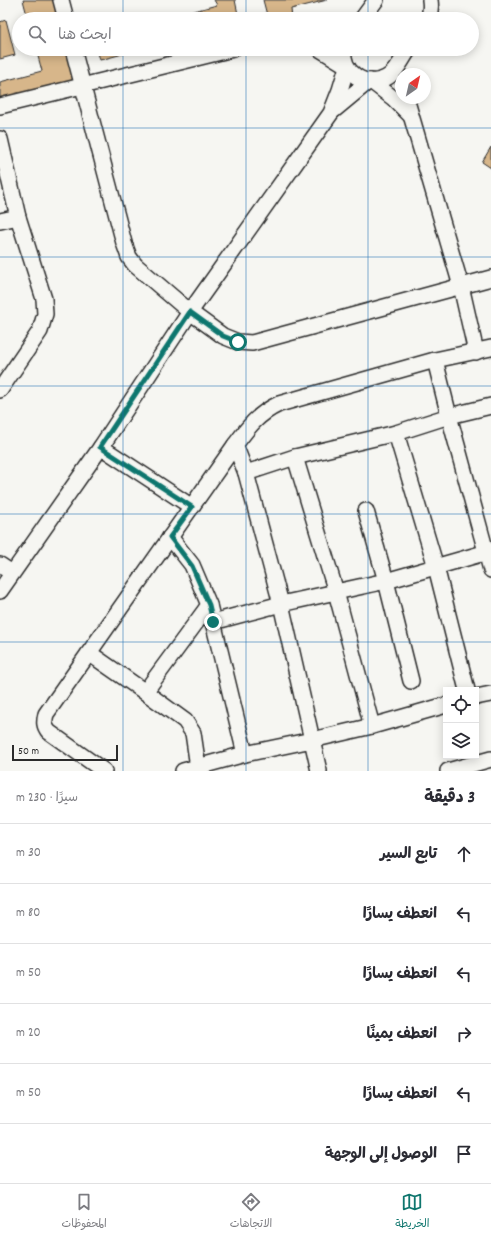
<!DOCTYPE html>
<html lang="ar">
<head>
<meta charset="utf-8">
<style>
	body { margin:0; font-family:Dekko,"Playpen Sans Arabic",sans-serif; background:#f2f2f3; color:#2b2b33; direction:rtl }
	.controls { position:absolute; right:12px; bottom:12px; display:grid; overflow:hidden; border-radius:0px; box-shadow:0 2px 10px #0003 }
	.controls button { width:36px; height:36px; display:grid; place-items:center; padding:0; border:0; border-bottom:1px solid #e1e1e2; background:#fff; color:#2b2b33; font:20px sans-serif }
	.compass { position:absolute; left:395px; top:68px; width:36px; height:36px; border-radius:50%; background:#fff; box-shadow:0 2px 10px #0003; rotate:34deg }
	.scale { position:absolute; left:12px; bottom:10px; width:106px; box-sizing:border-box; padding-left:4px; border:2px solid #2b2b2b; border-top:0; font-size:11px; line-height:14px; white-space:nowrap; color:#2b2b2b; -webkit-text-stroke:3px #f6f6f2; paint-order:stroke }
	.stop { position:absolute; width:12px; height:12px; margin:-9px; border:3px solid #0f766e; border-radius:50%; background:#fff }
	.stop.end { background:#0f766e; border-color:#fff; box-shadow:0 1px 4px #0008 }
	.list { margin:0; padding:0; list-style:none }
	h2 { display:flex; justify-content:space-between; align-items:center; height:52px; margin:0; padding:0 16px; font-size:17px }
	h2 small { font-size:13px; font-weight:400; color:#7c7c81 }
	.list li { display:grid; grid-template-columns:26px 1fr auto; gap:12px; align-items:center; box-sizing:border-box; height:60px; padding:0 16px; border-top:1px solid #e1e1e2 }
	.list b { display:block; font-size:15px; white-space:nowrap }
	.list em { font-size:13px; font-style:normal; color:#7c7c81 }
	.icon { flex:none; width:22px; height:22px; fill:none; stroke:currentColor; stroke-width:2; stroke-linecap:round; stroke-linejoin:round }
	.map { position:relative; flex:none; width:491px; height:771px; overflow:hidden; direction:ltr }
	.search { position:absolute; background:#fff; box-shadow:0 2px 10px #0003; left:12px; right:12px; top:12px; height:44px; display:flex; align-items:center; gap:10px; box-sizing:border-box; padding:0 14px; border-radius:22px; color:#7c7c81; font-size:15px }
	.sheet { height:412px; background:#fff }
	nav { display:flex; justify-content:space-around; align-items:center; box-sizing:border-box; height:56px; border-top:1px solid #e1e1e2; background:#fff; font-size:11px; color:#7c7c81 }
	nav a { display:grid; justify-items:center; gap:2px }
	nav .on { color:#0f766e }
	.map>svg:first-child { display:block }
	.building { fill:#d7b68a; stroke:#2b2b2b }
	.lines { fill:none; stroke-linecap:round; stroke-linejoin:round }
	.street-casing { stroke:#2b2b2b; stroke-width:18 }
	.street { stroke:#f6f6f2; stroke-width:15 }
	.route { stroke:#0f766e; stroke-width:5 }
	.grid { fill:none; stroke:#1f6fb2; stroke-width:1; stroke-opacity:0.55 }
</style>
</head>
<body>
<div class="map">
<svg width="491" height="771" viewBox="0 0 491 771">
	<rect width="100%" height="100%" fill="#f6f6f2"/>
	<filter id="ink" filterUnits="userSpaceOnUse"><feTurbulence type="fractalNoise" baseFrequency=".025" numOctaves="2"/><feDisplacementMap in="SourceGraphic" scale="8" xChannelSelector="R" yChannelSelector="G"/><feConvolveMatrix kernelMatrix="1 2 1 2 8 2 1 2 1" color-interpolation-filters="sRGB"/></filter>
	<g filter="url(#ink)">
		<!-- building -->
		<g class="building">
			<polygon points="23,0 53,0 58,19 28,19"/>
			<polygon points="214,0 235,0 239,19 163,19 217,5"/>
			<polygon points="263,0 327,0 291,9 292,19 268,19"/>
			<polygon points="6,20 15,55 0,59 0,22"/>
			<polygon points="36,49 66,49 77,91 0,112 0,82 42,71"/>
			<polygon points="97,49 142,49 100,60"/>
			<polygon points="491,147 491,168 482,162"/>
		</g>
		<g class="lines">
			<!-- street casing -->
			<g class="street-casing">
				<g id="street">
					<polyline points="61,0 66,19"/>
					<polyline points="362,19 376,0"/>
					<path d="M428,19C431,12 431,7 430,0"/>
					<polyline points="73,49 124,243 129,257 135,265 190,312 223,336 238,342 252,343 491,278"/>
					<polyline points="320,49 346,65"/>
					<path d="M344,49C341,72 365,89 386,78C396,73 402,59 409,49"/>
					<polyline points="371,81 393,98 411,116"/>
					<polyline points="406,98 461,286 476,352"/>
					<polyline points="0,106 233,49"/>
					<polyline points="334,110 369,81"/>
					<polyline points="0,139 18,217 44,299 45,314 40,331 0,390"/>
					<polyline points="0,221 18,217"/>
					<polyline points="435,360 449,416 491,570"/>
					<polyline points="396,433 436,567 467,690"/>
					<polyline points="235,445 246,473 281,604 312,740 372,726 446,705"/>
					<polyline points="101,447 192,507"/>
					<polyline points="295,457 336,592 372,726"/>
					<polyline points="246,473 295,457 396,433 449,416 491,406"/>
					<polyline points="366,511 386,581 411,681"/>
					<polyline points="170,537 192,565 209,605 245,754"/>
					<polyline points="0,565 12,573"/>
					<polyline points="0,591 101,447 190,312 331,113 340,90 347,67"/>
					<polyline points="213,622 281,604 386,581 491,551"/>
					<polyline points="89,653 145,692 185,721 193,733 198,767"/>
					<polyline points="145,692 209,605"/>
					<polyline points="476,697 491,694"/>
					<path d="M104,771L49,732C44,726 44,722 46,714L235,445C249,426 258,414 279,404L435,360L491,348"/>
					<polyline points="183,771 245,754 312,740 319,771"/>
					<polyline points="448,771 491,759"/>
				</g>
			</g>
			<!-- street -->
			<use href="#street" class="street"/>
		</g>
	</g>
	<g class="lines" filter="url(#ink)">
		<!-- route -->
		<polyline class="route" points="213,622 209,605 192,566 170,537 192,507 100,447 190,312 223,336 238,342"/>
	</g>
	<!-- grid -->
	<path class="grid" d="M123,0V19M246,0V19M368,0V19M123,49V771M246,49V771M368,49V771M0,128H491M0,257H491M0,386H491M0,514H491M0,642H491"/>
</svg>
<div class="controls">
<button><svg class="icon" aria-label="locate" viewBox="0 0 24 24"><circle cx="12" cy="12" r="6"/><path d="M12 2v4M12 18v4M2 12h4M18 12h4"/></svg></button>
<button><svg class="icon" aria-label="layers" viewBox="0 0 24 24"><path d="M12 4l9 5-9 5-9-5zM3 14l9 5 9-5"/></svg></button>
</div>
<svg class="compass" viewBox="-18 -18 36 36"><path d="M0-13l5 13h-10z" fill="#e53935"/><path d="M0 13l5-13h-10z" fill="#7c7c81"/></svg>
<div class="scale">50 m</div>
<div class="stop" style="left:238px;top:342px"></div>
<div class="stop end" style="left:213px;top:622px"></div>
<div class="search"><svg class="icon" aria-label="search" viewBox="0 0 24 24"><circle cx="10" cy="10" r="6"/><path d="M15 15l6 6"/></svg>ابحث هنا</div>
</div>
<section class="sheet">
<h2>3 دقيقة<small>سيرًا · 230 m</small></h2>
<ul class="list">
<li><svg class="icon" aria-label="ahead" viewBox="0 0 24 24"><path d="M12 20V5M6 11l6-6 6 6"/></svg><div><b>تابع السير</b></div><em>30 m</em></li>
<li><svg class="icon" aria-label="left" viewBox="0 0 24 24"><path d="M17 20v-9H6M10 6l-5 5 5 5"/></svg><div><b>انعطف يسارًا</b></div><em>80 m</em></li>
<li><svg class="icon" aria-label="left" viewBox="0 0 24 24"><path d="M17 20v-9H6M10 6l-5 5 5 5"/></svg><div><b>انعطف يسارًا</b></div><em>50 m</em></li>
<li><svg class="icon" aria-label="right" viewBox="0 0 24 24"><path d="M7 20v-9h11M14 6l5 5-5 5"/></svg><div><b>انعطف يمينًا</b></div><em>20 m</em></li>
<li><svg class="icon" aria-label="left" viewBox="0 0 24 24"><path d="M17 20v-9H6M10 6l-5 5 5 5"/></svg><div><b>انعطف يسارًا</b></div><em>50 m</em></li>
<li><svg class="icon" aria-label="arrive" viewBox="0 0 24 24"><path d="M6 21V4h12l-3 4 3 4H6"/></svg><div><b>الوصول إلى الوجهة</b></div></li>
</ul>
</section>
<nav>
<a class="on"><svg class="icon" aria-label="map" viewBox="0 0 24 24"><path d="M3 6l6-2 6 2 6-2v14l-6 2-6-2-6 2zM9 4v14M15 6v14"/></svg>الخريطة</a>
<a><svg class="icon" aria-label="directions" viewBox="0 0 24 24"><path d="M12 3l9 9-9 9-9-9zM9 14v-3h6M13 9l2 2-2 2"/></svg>الاتجاهات</a>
<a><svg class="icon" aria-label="saved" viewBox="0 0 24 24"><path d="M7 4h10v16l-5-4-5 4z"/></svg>المحفوظات</a>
</nav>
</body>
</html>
